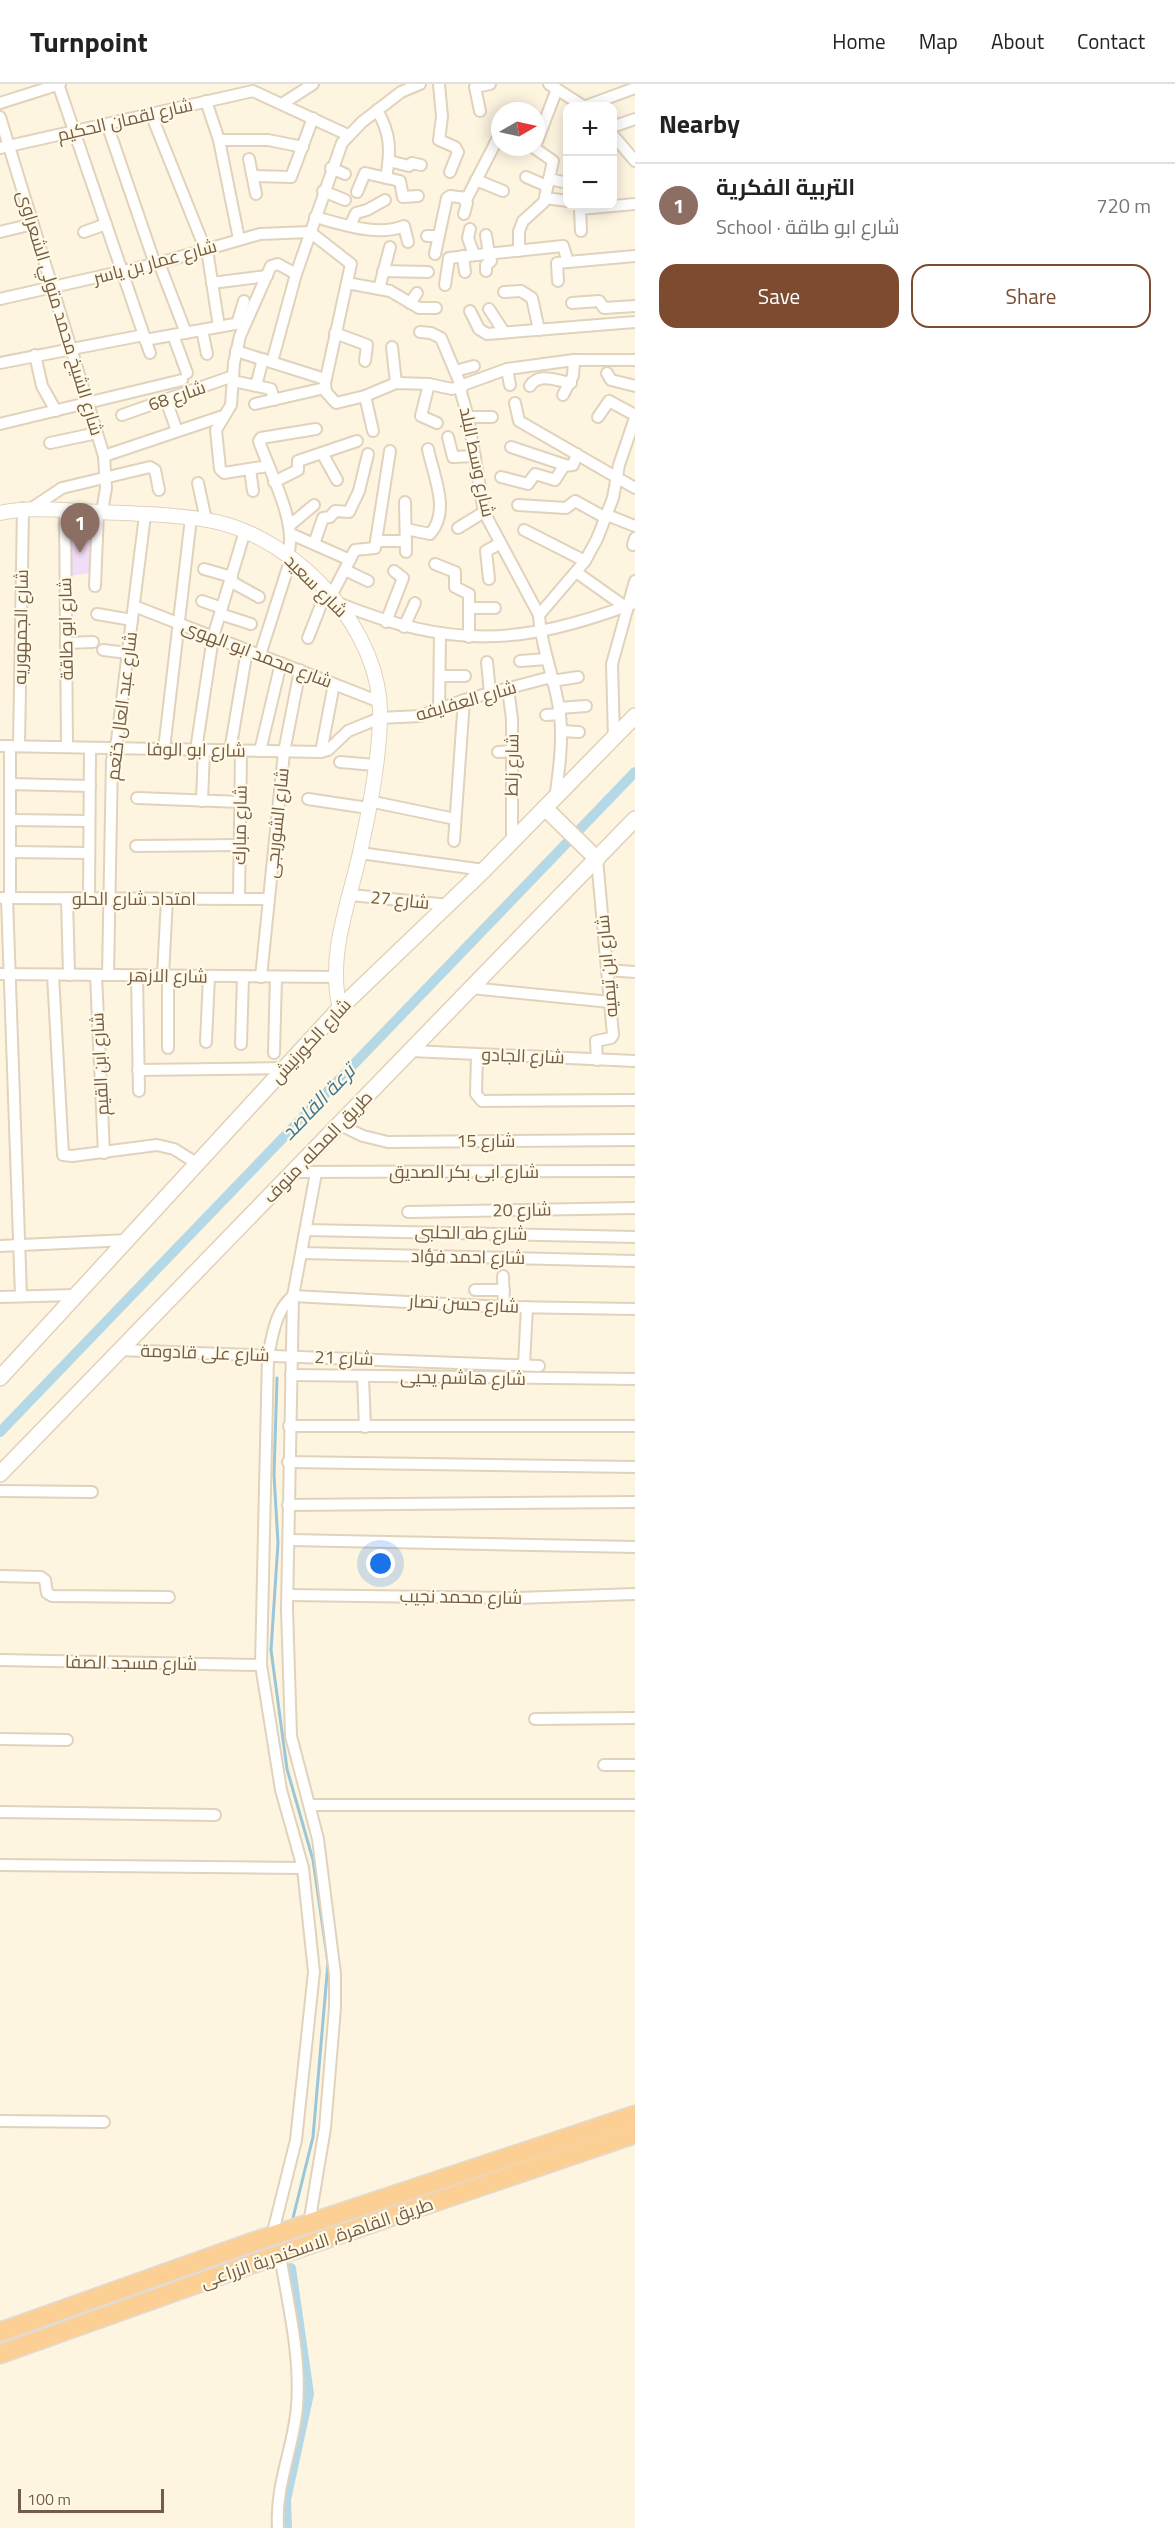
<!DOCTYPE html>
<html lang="en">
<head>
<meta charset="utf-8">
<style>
	body { margin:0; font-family:"Titillium Web",Cairo,sans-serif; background:#f6f6f6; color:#222 }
	.controls { position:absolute; right:18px; top:18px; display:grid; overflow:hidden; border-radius:12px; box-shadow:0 3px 15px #0003 }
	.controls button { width:54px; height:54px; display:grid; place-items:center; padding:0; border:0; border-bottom:2px solid #e0e0e0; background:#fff; color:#222; font:30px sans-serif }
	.compass { position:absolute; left:491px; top:18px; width:54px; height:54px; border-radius:50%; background:#fff; box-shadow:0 3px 15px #0003; rotate:81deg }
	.scale { position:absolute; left:18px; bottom:15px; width:146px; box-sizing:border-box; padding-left:6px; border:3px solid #745d47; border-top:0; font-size:16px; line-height:21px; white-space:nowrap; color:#745d47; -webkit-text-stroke:4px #fff9e6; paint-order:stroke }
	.you { position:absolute; left:381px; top:1480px; width:21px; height:21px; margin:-15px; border:4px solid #fff; border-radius:50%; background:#1a73e8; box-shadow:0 0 0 9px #1a73e833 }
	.badge { display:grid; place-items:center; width:39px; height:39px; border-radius:50%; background:#7c4b30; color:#fff; font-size:20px; font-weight:700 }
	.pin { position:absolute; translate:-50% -50px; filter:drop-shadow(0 2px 3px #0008) }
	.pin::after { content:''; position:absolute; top:32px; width:21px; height:18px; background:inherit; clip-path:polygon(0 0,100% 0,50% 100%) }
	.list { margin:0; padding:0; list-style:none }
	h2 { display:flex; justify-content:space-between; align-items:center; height:78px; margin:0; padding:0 24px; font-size:26px }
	h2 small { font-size:20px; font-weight:400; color:#767676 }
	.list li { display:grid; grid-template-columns:39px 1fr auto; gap:18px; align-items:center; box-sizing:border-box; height:84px; padding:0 24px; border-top:2px solid #e0e0e0 }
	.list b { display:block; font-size:22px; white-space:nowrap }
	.list p { margin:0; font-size:20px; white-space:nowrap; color:#767676 }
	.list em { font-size:20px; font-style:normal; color:#767676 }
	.actions { display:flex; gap:12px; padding:18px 24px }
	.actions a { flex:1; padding:14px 0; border:2px solid #7c4b30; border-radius:18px; text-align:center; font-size:21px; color:#7c4b30 }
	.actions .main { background:#7c4b30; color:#fff }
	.map { position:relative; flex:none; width:635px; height:2444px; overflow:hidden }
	header { display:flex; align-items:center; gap:36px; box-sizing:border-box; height:84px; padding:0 30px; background:#fff; border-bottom:2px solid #e0e0e0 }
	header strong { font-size:28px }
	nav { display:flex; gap:33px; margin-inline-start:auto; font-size:21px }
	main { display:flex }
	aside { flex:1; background:#fff }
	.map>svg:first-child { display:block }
	.education { fill:#f2ddf9 }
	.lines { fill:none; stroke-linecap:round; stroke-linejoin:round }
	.stream { stroke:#9ac6d8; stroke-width:3 }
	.canal { stroke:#b4d8e6; stroke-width:10 }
	.minor-casing { stroke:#e1d2bc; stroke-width:14 }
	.tertiary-casing { stroke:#e1d2bc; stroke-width:16 }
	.secondary-casing { stroke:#e3d1b7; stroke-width:18 }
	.trunk-casing { stroke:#e0dbd7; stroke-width:21 }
	.minor { stroke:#fff; stroke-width:10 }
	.tertiary { stroke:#fff; stroke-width:14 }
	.secondary { stroke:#fff; stroke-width:15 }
	.trunk { stroke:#fcd095; stroke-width:18 }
	.labels { text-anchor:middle; stroke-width:4.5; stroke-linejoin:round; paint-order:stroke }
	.street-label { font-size:18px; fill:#745d47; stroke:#fff9e6 }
	.water-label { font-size:20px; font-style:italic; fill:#42788f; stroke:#fff9e6 }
</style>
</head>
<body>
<header>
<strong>Turnpoint</strong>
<nav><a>Home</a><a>Map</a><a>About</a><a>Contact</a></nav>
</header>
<main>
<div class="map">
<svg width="635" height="2444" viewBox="0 0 635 2444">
	<rect width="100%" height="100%" fill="#fdf5e0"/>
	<!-- education -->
	<polygon class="education" points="69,447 91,448 90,489 69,492"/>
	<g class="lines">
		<!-- stream -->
		<polyline class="stream" points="277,1294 274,1391 278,1459 271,1566 287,1685 313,1776 328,1879 313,2053 293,2134"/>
		<!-- canal -->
		<g class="canal">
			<polyline points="0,1348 635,688"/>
			<polyline points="287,2444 286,2416 309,2310 291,2184"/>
		</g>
		<!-- minor casing -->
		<g class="minor-casing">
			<g id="minor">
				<polyline points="58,0 150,269"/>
				<polyline points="439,0 442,33 439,56 455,63 458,68 450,88"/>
				<polyline points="549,0 583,22"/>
				<polyline points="206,17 219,56 239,155"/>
				<polyline points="0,19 60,0"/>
				<polyline points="282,20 313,0"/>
				<polyline points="586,22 635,4"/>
				<path d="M377,26C391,50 391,67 386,94"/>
				<polyline points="480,27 475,3 490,0"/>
				<polyline points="151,30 208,172 219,243"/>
				<polyline points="0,33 104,372 106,404 102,428"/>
				<polyline points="107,40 155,180"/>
				<polyline points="612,43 635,35"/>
				<polyline points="612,50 635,77"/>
				<polyline points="219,56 268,56 303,63"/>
				<polyline points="536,60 557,5"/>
				<polyline points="0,64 253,7 348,51"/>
				<polyline points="249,75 256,110"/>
				<polyline points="389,77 409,82 412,79 421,81"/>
				<polyline points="331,84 345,90"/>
				<polyline points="253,92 291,93 313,34"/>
				<polyline points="526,93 547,102"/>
				<polyline points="549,95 568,99"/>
				<polyline points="476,96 503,107"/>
				<polyline points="323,107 345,116"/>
				<polyline points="357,108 365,89 400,97 403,113 418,112"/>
				<polyline points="545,114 568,117"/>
				<polyline points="464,130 467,119 464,116"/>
				<path d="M315,133C342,140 377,153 404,142L408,158"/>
				<polyline points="350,142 356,129 367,126 385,116"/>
				<polyline points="470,145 468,154 474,171"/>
				<polyline points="581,147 580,125 635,120"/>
				<polyline points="0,148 33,140"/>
				<polyline points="84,148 106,140"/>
				<polyline points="486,151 489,170"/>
				<polyline points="427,152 439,152"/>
				<polyline points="519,167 519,147 523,137 544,118 553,77 533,63"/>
				<polyline points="435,170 447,114 450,112 467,114 500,50"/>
				<polyline points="463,172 465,188"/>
				<polyline points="159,179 186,249"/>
				<polyline points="383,187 428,188"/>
				<polyline points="486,187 486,181 491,177 490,170"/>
				<polyline points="558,197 557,179 635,172"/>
				<polyline points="212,199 267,192"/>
				<polyline points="347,199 390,207 419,224 436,224"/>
				<polyline points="445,201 449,174 563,162 568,178"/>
				<polyline points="379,205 390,163"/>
				<polyline points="504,208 521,207 532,214 539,246"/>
				<polyline points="0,215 159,179 260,150 310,148 351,180 325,299 326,308 336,319 365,312 396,299 429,300 452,305 507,285 574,276 635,276"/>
				<polyline points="410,219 417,209"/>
				<polyline points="572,219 599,217 604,224 635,222"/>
				<polyline points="489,225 504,248"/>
				<polyline points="470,227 479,245 487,250 635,238"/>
				<polyline points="237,240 244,217"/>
				<polyline points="202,246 207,270"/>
				<polyline points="420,248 431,249 441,254 462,304"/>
				<polyline points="335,249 367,261 365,277"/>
				<polyline points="173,251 187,289"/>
				<polyline points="145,256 246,238"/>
				<polyline points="392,263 396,299"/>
				<polyline points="236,267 325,295"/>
				<polyline points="35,271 42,302 56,327"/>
				<polyline points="272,278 296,190 342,59 362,38 401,8 420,0"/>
				<polyline points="0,279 144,251"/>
				<polyline points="507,285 510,301"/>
				<polyline points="455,287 474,282"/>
				<polyline points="607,289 611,296 635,302"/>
				<polyline points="233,297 271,305 274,316"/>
				<polyline points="429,300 421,332 437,339"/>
				<polyline points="256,302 263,275"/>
				<path d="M530,302C539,288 557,297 571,299"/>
				<path d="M460,305L468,333L484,428L539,531C541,565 556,597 560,631C563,658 559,687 555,715"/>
				<polyline points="563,311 573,292 574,276"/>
				<polyline points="365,312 373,347"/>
				<polyline points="166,316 177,347"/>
				<polyline points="515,319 519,337 635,404"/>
				<polyline points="255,320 325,304"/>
				<polyline points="122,331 233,292"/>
				<polyline points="468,333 492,333"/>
				<polyline points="598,333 609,317 635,331"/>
				<polyline points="0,340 182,296"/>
				<polyline points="448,353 453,373 475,372"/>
				<polyline points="50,359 97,349"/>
				<polyline points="511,363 565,381"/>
				<polyline points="322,369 337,396"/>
				<polyline points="104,372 223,332"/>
				<polyline points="268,382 224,389 220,385 216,346 231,321 234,279 240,252 271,182 278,180 296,190"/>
				<polyline points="250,385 253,407"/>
				<polyline points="501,393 528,400 535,390 555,396 564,382 573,381 577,370"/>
				<polyline points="274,398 298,386 298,377 357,357"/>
				<polyline points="198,399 206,436"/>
				<polyline points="405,418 406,468"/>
				<polyline points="518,421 566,424 575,417 606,434"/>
				<polyline points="32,424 62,404 150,383 155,386 159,406"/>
				<polyline points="65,426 67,663"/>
				<polyline points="607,431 635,442"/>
				<polyline points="289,442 314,421"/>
				<polyline points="458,444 484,428"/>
				<path d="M406,445L430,450C451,427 433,391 428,365"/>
				<polyline points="524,446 585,477"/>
				<polyline points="291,450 350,476"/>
				<polyline points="376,457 406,457"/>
				<polyline points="314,460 323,434 330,433 335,427 349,428 359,407 368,370"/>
				<polyline points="633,461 635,454"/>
				<path d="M288,471C298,439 270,389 259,357L261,354L316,345"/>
				<polyline points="435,480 455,488 455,503 469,510 469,553"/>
				<polyline points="204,485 232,493"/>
				<polyline points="345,486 368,497"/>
				<polyline points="576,488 624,522"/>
				<polyline points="489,495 486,467 499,460"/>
				<polyline points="230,497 259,513"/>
				<polyline points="95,502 98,428"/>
				<polyline points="331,512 355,466 375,464 390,367"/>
				<polyline points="202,517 222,524"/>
				<path d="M338,519C452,565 520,562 635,519"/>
				<polyline points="134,522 380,618"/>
				<polyline points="469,524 495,524"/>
				<polyline points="97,530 132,536"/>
				<polyline points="220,530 251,540"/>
				<polyline points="539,531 585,477 597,455 613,414 619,381 635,334"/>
				<polyline points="386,538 403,494 394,487"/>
				<polyline points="404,543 415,519"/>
				<polyline points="308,554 326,508"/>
				<polyline points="66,559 93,558"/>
				<polyline points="103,566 128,569"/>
				<polyline points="260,571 291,474"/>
				<polyline points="520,577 547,575"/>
				<polyline points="487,578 490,609"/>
				<polyline points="440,592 465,592"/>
				<polyline points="552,597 578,593"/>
				<polyline points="508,605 512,635 512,759"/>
				<polyline points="559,624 586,622"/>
				<polyline points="439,627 440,550"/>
				<polyline points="546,631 560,630"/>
				<polyline points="561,647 579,648"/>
				<polyline points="614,654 612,580 635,497"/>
				<polyline points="0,662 321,668 328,666 348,647 380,634 420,632 464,616 551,593"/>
				<polyline points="19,662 23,424"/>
				<polyline points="164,665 191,434"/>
				<polyline points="196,666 213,553 245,447"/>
				<polyline points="230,667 247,566"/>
				<polyline points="260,667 281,579"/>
				<polyline points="321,668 334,600"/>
				<polyline points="498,668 512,667"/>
				<polyline points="340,678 375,681"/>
				<polyline points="10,700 90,702"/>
				<polyline points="137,714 241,718"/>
				<polyline points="308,715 368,724"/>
				<polyline points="202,717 204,666"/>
				<polyline points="369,717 455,735"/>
				<polyline points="10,736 89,737"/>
				<polyline points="454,757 464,616"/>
				<polyline points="136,762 240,761"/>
				<polyline points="10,768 89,769"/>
				<polyline points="360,769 484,786"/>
				<polyline points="351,811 449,821"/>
				<polyline points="2,814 269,815"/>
				<polyline points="7,814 21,1212"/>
				<polyline points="10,814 10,662"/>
				<polyline points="67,814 69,891"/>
				<polyline points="89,814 90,664"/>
				<polyline points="239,815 241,667"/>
				<polyline points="607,886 635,888"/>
				<polyline points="0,890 336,893"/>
				<polyline points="53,891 63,1071 72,1072 157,1061 174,1065 198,1080"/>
				<polyline points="96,891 104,1069"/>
				<polyline points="108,891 112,676 117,656 145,431"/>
				<polyline points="137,892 139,1007"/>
				<polyline points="163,892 167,815"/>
				<polyline points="168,892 168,964"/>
				<polyline points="261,893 284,668 300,586"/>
				<polyline points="471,904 610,918"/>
				<polyline points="206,958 209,892"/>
				<polyline points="241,960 243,893"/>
				<polyline points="411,967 635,977"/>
				<polyline points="274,969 276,893"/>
				<polyline points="477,971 476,1010 482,1017 635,1016"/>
				<polyline points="597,976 596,957 611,954 613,951 597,775"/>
				<polyline points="138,986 286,984"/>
				<polyline points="340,1041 363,1052 388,1058 635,1056"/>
				<polyline points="294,1088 635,1087"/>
				<polyline points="408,1128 635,1124"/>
				<polyline points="306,1146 635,1153"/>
				<polyline points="0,1162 128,1156"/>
				<polyline points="302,1169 635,1177"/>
				<polyline points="503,1192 504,1223"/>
				<polyline points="475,1206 504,1206"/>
				<polyline points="293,1212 504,1223 635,1225"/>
				<polyline points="0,1213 76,1211"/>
				<polyline points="119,1266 539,1282"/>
				<polyline points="524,1281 527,1223"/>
				<polyline points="291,1291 635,1295"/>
				<polyline points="363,1293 365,1343"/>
				<polyline points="289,1342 635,1342"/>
				<polyline points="288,1378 635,1383"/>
				<polyline points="0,1407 92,1408"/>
				<polyline points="288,1421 635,1418"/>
				<polyline points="290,1456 635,1463"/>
				<polyline points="0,1492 41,1493 45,1496 47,1509 52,1512 169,1513"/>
				<polyline points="288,1511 517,1514 635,1510"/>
				<polyline points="0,1576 261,1581"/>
				<polyline points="535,1635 635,1634"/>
				<polyline points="0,1655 67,1656"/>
				<polyline points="604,1681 635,1681"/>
				<polyline points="311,1721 635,1721"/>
				<polyline points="0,1728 215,1731"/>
				<polyline points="0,1781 303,1784"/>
				<polyline points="0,2037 104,2038"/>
				<polyline points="309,2140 325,2044 335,1924 335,1890 318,1755 291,1652 287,1525 293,1212 316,1089"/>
				<path d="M272,2152L296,2056L314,1888L303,1784L281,1706L261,1581L268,1272C273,1250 275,1227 293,1212"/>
				<path d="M278,2444C275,2401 294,2363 297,2322C301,2272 288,2220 280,2171"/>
			</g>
		</g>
		<!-- tertiary casing -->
		<g class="tertiary-casing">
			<path id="tertiary" d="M0,429C33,422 66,427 99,428C138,430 179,430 217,438C299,457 383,547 380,634C379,679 369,728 359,773C348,821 327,874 340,924"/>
		</g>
		<!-- secondary casing -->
		<g class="secondary-casing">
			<g id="secondary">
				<polyline points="546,725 597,775"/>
				<polyline points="0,1294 340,924 484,786 635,632"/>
				<polyline points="0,1390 635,735"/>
			</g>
		</g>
		<!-- trunk casing -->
		<g class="trunk-casing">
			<g id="trunk">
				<polyline points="0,2248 250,2159 635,2031"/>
				<polyline points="0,2270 258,2178 635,2050"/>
			</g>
		</g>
		<!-- minor -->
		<use href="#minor" class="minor"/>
		<!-- tertiary -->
		<use href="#tertiary" class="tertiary"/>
		<!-- secondary -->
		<use href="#secondary" class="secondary"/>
		<!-- trunk -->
		<use href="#trunk" class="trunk"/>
	</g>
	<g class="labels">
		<!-- street labels -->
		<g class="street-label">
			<text transform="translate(125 36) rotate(-13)" y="6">شارع لقمان الحكيم</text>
			<text transform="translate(155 178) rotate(-15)" y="6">شارع عمار بن ياسر</text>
			<text transform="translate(60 229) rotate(73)" y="6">شارع الشيخ محمد متولي الشعراوى</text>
			<text transform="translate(177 312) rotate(-19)" y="6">شارع 68</text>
			<text transform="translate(477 378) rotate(78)" y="6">شارع وسط البلد</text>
			<text transform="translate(316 502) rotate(45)" y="6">شارع سعيد</text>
			<text transform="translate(21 543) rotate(-89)" y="6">شارع الجمهوريه</text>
			<text transform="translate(66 545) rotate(-91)" y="6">شارع ابو طاقة</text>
			<text transform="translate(257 570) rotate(21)" y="6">شارع محمد ابو الهوى</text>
			<text transform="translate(466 617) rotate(-16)" y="6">شارع العفايفه</text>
			<text transform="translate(122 622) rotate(-83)" y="6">شارع عبد العال ختعم</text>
			<text transform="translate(196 666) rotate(1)" y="6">شارع ابو الوفا</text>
			<text transform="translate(512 681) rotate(-89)" y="6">شارع زلط</text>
			<text transform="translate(277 739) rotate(-84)" y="6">شارع الشوربجى</text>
			<text transform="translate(240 741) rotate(-89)" y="6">شارع مبارك</text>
			<text x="134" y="821">امتداد شارع الحلو</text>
			<text transform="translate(400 816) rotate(6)" y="6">شارع 27</text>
			<text transform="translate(607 882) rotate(-95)" y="6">شارع ابن تيميه</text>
			<text transform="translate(168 892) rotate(1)" y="6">شارع الازهر</text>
			<text transform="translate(311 957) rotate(-47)" y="6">شارع الكورنيش</text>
			<text transform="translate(523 972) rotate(2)" y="6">شارع الجادو</text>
			<text transform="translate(100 980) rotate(-93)" y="6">شارع ابن القيم</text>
			<text x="486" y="1063">شارع 15</text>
			<text transform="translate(318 1063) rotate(-46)" y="6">طريق المحله, منوف</text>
			<text x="464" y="1094">شارع ابى بكر الصديق</text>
			<text transform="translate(522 1126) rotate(-1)" y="6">شارع 20</text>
			<text transform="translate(471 1149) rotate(1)" y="6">شارع طه الحلبى</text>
			<text transform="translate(468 1173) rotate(1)" y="6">شارع احمد فؤاد</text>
			<text transform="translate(464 1220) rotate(3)" y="6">شارع حسن نصار</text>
			<text transform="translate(205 1269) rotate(2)" y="6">شارع على قادومة</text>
			<text transform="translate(344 1274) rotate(2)" y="6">شارع 21</text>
			<text transform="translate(463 1294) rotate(1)" y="6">شارع هاشم يحيى</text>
			<text transform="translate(461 1513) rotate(1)" y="6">شارع محمد نجيب</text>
			<text transform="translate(131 1579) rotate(1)" y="6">شارع مسجد الصفا</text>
			<text transform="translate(317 2159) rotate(-19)" y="6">طريق القاهرة, الاسكندرية الزراعى</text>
		</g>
		<!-- water labels -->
		<g class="water-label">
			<text transform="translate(318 1018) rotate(-46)" y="7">ترعة القاصد</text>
		</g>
	</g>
</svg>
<div class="controls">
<button>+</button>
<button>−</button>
</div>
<svg class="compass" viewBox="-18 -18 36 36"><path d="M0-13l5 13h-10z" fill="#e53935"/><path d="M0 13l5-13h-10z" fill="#767676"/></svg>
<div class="scale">100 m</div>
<div class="you"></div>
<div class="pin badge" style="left:80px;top:469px;background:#8d6e63">1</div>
</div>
<aside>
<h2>Nearby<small></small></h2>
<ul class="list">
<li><span class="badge" style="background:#8d6e63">1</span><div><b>التربية الفكرية</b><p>School · شارع ابو طاقة</p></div><em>720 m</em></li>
</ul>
<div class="actions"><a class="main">Save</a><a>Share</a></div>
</aside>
</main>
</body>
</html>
